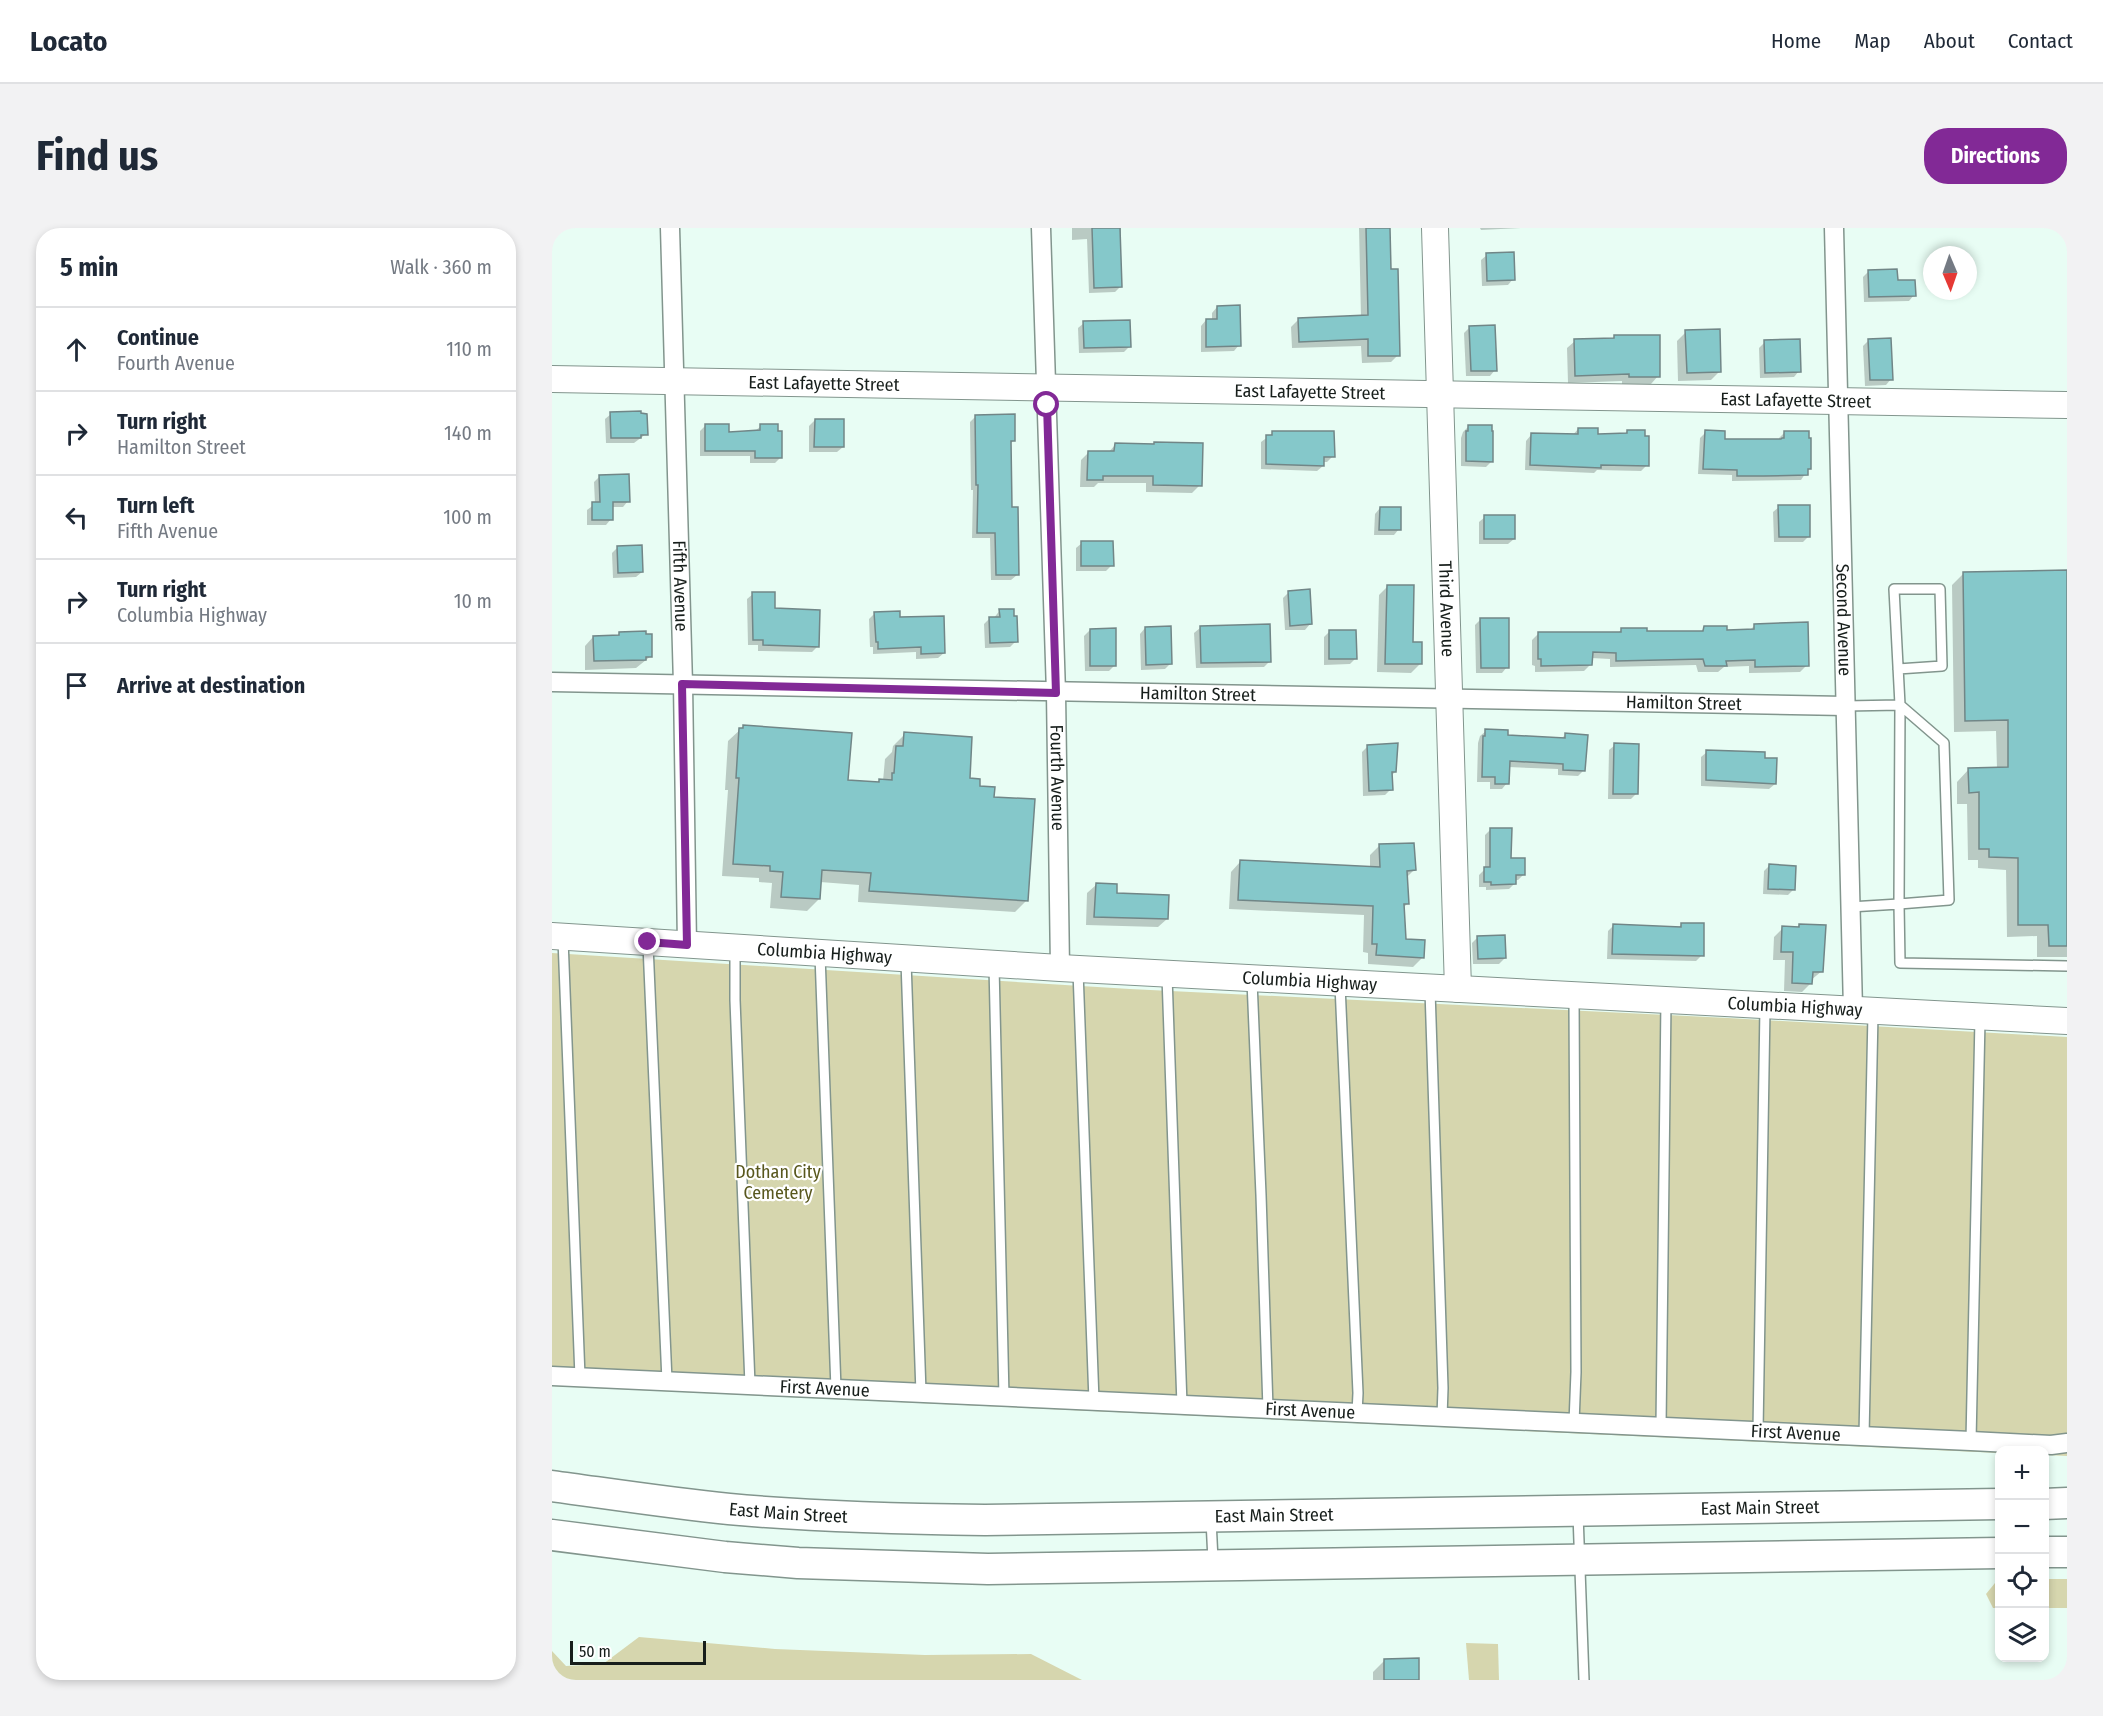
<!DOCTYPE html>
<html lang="en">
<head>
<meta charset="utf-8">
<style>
	body { margin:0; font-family:"Fira Sans Condensed",sans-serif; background:#f2f2f3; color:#1f2937 }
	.controls { position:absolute; right:18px; bottom:18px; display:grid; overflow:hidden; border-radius:12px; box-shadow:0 3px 9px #0003 }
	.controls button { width:54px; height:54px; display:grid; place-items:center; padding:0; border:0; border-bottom:2px solid #e0e1e3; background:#fff; color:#1f2937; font:30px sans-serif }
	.compass { position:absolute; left:1371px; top:18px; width:54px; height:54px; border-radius:50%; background:#fff; box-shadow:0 3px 9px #0003; rotate:178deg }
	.scale { position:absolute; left:18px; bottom:15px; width:136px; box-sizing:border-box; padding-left:6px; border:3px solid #171e1b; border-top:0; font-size:16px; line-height:21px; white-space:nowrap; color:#171e1b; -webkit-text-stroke:4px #fff; paint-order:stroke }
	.stop { position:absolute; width:18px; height:18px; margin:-14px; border:4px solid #822996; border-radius:50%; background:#fff }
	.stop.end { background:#822996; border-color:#fff; box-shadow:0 2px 6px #0008 }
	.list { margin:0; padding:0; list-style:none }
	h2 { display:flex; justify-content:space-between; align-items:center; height:78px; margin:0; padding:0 24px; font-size:26px }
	h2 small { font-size:20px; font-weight:400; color:#747a83 }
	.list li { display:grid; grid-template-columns:39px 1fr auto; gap:18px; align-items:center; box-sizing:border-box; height:84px; padding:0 24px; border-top:2px solid #e0e1e3 }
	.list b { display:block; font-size:22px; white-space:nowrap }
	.list p { margin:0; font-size:20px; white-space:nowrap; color:#747a83 }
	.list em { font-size:20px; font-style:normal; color:#747a83 }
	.icon { flex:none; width:33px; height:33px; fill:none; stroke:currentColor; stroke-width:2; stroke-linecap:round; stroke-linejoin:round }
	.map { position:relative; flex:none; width:1515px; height:1452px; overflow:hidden; border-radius:24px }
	header { display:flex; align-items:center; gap:36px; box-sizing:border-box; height:84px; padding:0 30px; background:#fff; border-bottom:2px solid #e0e1e3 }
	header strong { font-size:28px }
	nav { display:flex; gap:33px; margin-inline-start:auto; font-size:21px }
	.intro { display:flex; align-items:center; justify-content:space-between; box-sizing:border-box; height:144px; padding:0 36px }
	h1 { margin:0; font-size:42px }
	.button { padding:15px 27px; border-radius:24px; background:#822996; color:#fff; font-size:21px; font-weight:700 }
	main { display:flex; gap:36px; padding:0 36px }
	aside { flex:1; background:#fff; border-radius:24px; box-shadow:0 3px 9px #0003 }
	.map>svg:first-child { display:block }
	.green { fill:#d6d6ae }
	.shadow { fill:#0003 }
	.building { fill:#85c8ca; stroke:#718687; stroke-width:1.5 }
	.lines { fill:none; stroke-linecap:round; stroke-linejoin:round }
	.lane-casing { stroke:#82958d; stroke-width:12 }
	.street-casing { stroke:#82958d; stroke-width:21 }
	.secondary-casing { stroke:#82958d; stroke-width:28 }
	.primary-casing { stroke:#82958d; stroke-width:33 }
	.lane { stroke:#fff; stroke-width:9 }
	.street { stroke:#fff; stroke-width:18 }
	.secondary { stroke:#fff; stroke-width:26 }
	.primary { stroke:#fff; stroke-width:30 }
	.route { stroke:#822996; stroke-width:8 }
	.labels { text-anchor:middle; stroke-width:4.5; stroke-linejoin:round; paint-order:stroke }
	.street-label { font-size:18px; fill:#171e1b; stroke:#fff }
	.park-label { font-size:18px; fill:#58571d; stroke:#fff }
</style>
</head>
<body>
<header>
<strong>Locato</strong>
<nav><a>Home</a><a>Map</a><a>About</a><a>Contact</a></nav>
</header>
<div class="intro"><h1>Find us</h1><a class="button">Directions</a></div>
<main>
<aside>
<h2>5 min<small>Walk · 360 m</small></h2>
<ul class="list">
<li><svg class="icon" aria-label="ahead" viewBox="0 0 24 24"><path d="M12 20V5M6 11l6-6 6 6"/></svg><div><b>Continue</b><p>Fourth Avenue</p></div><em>110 m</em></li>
<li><svg class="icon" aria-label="right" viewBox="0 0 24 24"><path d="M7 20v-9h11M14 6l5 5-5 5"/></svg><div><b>Turn right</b><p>Hamilton Street</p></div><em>140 m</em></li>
<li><svg class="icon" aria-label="left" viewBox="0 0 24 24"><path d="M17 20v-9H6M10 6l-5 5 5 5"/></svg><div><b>Turn left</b><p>Fifth Avenue</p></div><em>100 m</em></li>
<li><svg class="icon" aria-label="right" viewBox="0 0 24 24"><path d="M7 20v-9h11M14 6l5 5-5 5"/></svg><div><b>Turn right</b><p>Columbia Highway</p></div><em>10 m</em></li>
<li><svg class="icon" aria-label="arrive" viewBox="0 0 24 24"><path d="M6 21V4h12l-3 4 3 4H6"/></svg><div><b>Arrive at destination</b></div></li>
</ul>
</aside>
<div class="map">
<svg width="1515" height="1452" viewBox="0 0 1515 1452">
	<rect width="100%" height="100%" fill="#e8fdf4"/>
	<!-- green -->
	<g class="green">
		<polygon points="0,725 578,761 1176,790 1515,809 1515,1228 1493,1227 1492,1222 1448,1222 1447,1225 0,1158"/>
		<polygon points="1492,1351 1515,1351 1515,1380 1493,1380"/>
		<polygon points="1447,1354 1447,1380 1441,1380 1434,1366 1443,1355"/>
		<polygon points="87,1409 223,1421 373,1427 479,1426 530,1452 0,1452 0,1423 14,1438 51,1436"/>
		<polygon points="914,1415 946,1416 947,1452 917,1452"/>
	</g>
	<!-- shadow -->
	<g class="shadow">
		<polygon points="520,0 569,0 569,5 567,7 569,58 563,64 537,65 535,11 520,12"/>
		<polygon points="807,0 836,0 838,43 846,127 839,134 810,135 809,118 740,120 739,99 747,91 809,89"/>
		<polygon points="928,0 969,0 929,2"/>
		<polygon points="935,27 961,51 956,57 930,58 929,32"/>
		<polygon points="1317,43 1344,54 1362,67 1357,73 1312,74 1311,49"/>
		<polygon points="665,79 687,117 682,123 649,124 649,98 654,92 660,92 660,85"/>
		<polygon points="532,95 578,118 572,124 527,125 526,100"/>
		<polygon points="918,99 943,142 938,148 914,148 912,105"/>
		<polygon points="1134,104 1168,143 1159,152 1126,153 1125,113"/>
		<polygon points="1062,109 1106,148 1099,156 1070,156 1070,153 1016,155 1015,120 1023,113 1060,112"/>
		<polygon points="1317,112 1339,151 1334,157 1313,158 1311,118"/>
		<polygon points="1213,114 1247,143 1242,149 1208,150 1207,120"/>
		<polygon points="59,186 94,206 82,215 54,215 53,191"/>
		<polygon points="424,188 462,212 458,216 459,281 465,347 459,352 439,352 438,310 420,310 421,262 419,262 418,194"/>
		<polygon points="263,192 291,219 285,224 257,224 257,198"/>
		<polygon points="154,197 175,205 203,203 209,198 228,230 223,235 198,235 198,228 148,228 148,203"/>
		<polygon points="917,198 940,233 934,239 909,238 909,210 911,204"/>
		<polygon points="1026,201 1044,208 1072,207 1075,203 1095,237 1089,243 1045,242 1042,245 973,242 974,213 979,207 1020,208"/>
		<polygon points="1154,204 1172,212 1227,213 1227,210 1233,204 1257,240 1249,252 1180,253 1180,247 1146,246 1148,210"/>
		<polygon points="721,205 781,228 775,234 770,234 771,238 765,243 709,241 709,214"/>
		<polygon points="563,217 648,257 640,265 594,264 594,255 546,255 542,259 528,259 529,232 536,225 556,225"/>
		<polygon points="48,248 76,273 71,279 59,279 59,291 54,297 35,297 35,282 43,276 42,254"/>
		<polygon points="1227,279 1257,308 1251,314 1222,314 1221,284"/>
		<polygon points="828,280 847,301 842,307 822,307 823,286"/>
		<polygon points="933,289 962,311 956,316 927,316 927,294"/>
		<polygon points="530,315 560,337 554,343 524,343 524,320"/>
		<polygon points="66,319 90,344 84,349 61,350 60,325"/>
		<polygon points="1515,344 1515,729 1485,729 1485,708 1455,709 1454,642 1426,640 1426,632 1416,632 1415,576 1405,576 1405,554 1417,541 1445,541 1444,503 1402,504 1400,357 1412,345"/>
		<polygon points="836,358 868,436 859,445 825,444 827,367"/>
		<polygon points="737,364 758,396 753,402 733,402 731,370"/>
		<polygon points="201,366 221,381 266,418 260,424 206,423 206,417 196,417 195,371"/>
		<polygon points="448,382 464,413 458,419 433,420 432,396 438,390 442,390"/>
		<polygon points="323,385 347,391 392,425 386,430 364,431 364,424 321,426 321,419 318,419 317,391"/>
		<polygon points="929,391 955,439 950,445 924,445 923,397"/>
		<polygon points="1203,397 1255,437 1248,444 1197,445 1197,438 1172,439 1166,444 1146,444 1144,437 1058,439 1058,431 1039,430 1039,436 1032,443 983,444 983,438 980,437 980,412 987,405 1065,406 1070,401 1094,404 1148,405 1153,399 1173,404 1197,403"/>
		<polygon points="593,400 619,435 613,441 589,442 588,406"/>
		<polygon points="648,400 718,433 712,439 644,440 642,405"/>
		<polygon points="538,402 563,437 557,443 533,443 532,408"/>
		<polygon points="778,403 803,431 798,436 772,437 772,409"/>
		<polygon points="67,406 99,428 84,440 33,442 33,418 41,409 64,409"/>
		<polygon points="191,499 295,553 326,555 331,553 333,531 340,524 341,518 353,506 441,570 475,672 463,684 306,674 307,657 268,654 267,671 255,683 218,680 220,655 207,654 207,650 170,648 176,562 173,562 176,513"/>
		<polygon points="934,503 955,509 1009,511 1013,507 1032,542 1026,548 1006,547 1006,541 956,539 955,555 950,561 938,561 938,554 925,554 926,515 928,508"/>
		<polygon points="1063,517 1084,566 1079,571 1056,571 1057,522"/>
		<polygon points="816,518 843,544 839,548 839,561 833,567 811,568 810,524"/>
		<polygon points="1155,524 1223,556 1217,561 1149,558 1149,529"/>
		<polygon points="939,601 958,632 972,646 966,652 962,652 962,656 957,661 934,662 934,659 927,659 927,647 933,641 933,607"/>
		<polygon points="827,618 862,642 854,650 856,675 851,680 853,712 871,729 861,739 816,736 816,725 811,724 812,687 677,681 679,644 688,634 818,640 818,627"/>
		<polygon points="1217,638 1241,662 1236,667 1211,666 1212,643"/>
		<polygon points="544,657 563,667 615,691 606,699 534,697 535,665"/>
		<polygon points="1062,697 1125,701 1129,697 1150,727 1144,733 1055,731 1056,703"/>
		<polygon points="1247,697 1270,743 1259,752 1259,755 1250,764 1232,763 1233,732 1221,732 1222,709 1231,700 1244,701"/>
		<polygon points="926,709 953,730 947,736 921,736 920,715"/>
		<polygon points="833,1432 865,1452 821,1452 821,1444"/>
	</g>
	<!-- building -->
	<g class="building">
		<polygon points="540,0 568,0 570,59 542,60"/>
		<polygon points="814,0 838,0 839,41 846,41 848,128 816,128 816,111 747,114 746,90 816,87"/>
		<polygon points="962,24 963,52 935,53 934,25"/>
		<polygon points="1345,41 1346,52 1363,52 1364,68 1317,69 1316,42"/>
		<polygon points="688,77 689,118 654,119 654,91 665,91 665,78"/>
		<polygon points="578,92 579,119 532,120 531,93"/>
		<polygon points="943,97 945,143 919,143 917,98"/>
		<polygon points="1168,101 1169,144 1135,145 1133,102"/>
		<polygon points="1062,107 1108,107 1108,149 1077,149 1077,146 1023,148 1022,111 1062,110"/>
		<polygon points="1339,110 1341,152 1318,152 1316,111"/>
		<polygon points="1248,111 1249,144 1213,145 1212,112"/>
		<polygon points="89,183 89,185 95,186 96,207 89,207 89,210 59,210 58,184"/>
		<polygon points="463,186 463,213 459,213 460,279 466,279 467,347 444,347 443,305 425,305 426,257 424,257 423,187"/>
		<polygon points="263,191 292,191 292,219 262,219"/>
		<polygon points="153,196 177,196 177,204 208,202 208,196 226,196 226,203 230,203 230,230 203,230 203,223 153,223"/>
		<polygon points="916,197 940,197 940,203 941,203 941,234 914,233 914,203 916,203"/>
		<polygon points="1026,200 1046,200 1046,206 1075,205 1075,202 1093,202 1093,208 1097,208 1097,238 1049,237 1049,240 978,237 979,205 1026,206"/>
		<polygon points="1153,202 1173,203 1173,211 1229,211 1230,210 1232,210 1232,203 1257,203 1257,210 1259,210 1259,241 1256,241 1256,247 1212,248 1185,248 1185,242 1151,241"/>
		<polygon points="720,203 782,203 783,229 772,229 772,238 714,236 714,207 720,207"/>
		<polygon points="602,214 651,215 650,258 601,257 601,248 551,248 551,252 535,252 536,223 562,223 563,215 602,216"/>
		<polygon points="77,246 78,274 61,274 61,292 40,292 40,274 48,274 47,247"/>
		<polygon points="1226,277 1258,277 1258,309 1227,309"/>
		<polygon points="828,279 849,279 849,302 827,302"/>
		<rect x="932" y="287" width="31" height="24"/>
		<polygon points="529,313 561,313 562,338 529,338"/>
		<polygon points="90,317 91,344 66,345 65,318"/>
		<polygon points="1515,342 1515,718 1497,718 1496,697 1466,697 1466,630 1437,629 1437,621 1427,621 1427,564 1417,565 1416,540 1456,539 1456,492 1413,493 1411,344"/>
		<polygon points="835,357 862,357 861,414 870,414 870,436 833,436"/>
		<polygon points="758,361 760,396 738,398 736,363"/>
		<polygon points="200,364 223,364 223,380 268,382 267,419 211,417 211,412 201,412"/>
		<polygon points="447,381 462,381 462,388 465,388 466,414 438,415 437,389 448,389"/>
		<polygon points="348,383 348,389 392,388 393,425 369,426 369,419 326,421 326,414 324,414 322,384"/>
		<polygon points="928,390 957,390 957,440 929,440"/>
		<polygon points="1256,394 1257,438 1203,439 1203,432 1174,433 1175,438 1153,438 1151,431 1064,433 1064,425 1041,424 1040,437 989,438 989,431 986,431 986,404 1069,404 1069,400 1095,400 1095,403 1151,403 1152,398 1175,398 1175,402 1202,401 1202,396"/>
		<polygon points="718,396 719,434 649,435 648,398"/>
		<polygon points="619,398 620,436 594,437 593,399"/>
		<polygon points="564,400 564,438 538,438 538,401"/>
		<polygon points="777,402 804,402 805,431 777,431"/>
		<polygon points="94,403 94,406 100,406 100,429 94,429 94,432 42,433 41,408 67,407 67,404"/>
		<polygon points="191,497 300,505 296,552 327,554 327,551 340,552 340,545 342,545 344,518 351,518 352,504 420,509 418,550 428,551 428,558 443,559 442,569 483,571 476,673 317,663 319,645 270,642 268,671 229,669 231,644 218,643 218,638 181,636 187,550 184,550 187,500 191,500"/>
		<polygon points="933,501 956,502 956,507 1013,510 1013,505 1036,507 1033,543 1011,542 1011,536 958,533 957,556 943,556 943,549 930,549 931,508 933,508"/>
		<polygon points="846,515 844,544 840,544 841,562 817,563 815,517"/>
		<polygon points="1062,515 1087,516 1086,566 1061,566"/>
		<polygon points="1154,522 1213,524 1213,530 1225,530 1224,556 1154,552"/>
		<polygon points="938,600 960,600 959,630 973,630 973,647 964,647 964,656 939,657 939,654 932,654 932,639 938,639"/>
		<polygon points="862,615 864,642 855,643 857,676 852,676 854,711 873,712 872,730 824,727 825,716 820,716 821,678 686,672 688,632 828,639 827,616"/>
		<polygon points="1217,636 1244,638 1243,662 1216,661"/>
		<polygon points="544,655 565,656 565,665 617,667 616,691 542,689"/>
		<polygon points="1129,695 1152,695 1152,728 1060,726 1061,696 1129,699"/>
		<polygon points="1247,696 1274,697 1271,744 1261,744 1260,756 1240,755 1241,724 1229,724 1230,698 1247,699"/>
		<polygon points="953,707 954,730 926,731 925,708"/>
		<polygon points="867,1430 867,1452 832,1452 832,1431"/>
	</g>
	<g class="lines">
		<!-- lane casing -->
		<g class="lane-casing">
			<g id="lane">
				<polyline points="1293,478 1348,477 1392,515 1397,672 1347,676 1348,477 1342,361 1388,361 1390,438 1346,441"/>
				<polyline points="1298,679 1347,676 1348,735 1515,738"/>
				<polyline points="11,711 28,1149"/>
				<polyline points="96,717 115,1153"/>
				<polyline points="183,722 183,772 198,1157"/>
				<polyline points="268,727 284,1161"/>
				<polyline points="354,733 369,1165"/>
				<polyline points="442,738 452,1169"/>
				<polyline points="526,743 542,1173"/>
				<polyline points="615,748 630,1177"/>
				<polyline points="700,753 709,967 716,1181"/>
				<polyline points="788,757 806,1165 805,1185"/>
				<polyline points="878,762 891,1160 890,1189"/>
				<polyline points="1022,770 1024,1144 1022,1195"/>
				<polyline points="1109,1199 1114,772"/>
				<polyline points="1206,1203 1213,780"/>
				<polyline points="1312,1208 1321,786"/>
				<polyline points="1419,1213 1428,791"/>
				<polyline points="1026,1286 1032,1452"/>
				<polyline points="659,1292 661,1332"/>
			</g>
		</g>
		<!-- street casing -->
		<g class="street-casing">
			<g id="street">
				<path id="s1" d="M118,0L131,456L135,717"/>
				<path id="s2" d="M489,0L504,465L508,740"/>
				<path id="s3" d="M1282,0L1301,782"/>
				<path id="s4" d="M0,454L1293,478"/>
				<path id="s5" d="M0,1148L1419,1213L1499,1217L1515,1215"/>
			</g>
		</g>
		<!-- secondary casing -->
		<g class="secondary-casing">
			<g id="secondary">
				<path id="s6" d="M883,0L906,761"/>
				<path id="s7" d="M0,151L1515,177"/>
				<path id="s8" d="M0,708L508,740L1515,793"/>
			</g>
		</g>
		<!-- primary casing -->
		<g class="primary-casing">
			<g id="primary">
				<path id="s9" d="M0,1258C59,1266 118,1275 177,1281C262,1289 348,1291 433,1292L1448,1276"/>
				<polyline points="1492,1276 1515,1275"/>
				<polyline points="0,1307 173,1329 246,1335 436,1341 1448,1325"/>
				<polyline points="1492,1324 1515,1324"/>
			</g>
		</g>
		<!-- lane -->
		<use href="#lane" class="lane"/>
		<!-- street -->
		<use href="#street" class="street"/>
		<!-- secondary -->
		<use href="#secondary" class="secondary"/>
		<!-- primary -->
		<use href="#primary" class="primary"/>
	</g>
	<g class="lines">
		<!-- route -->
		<polyline class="route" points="96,714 135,717 130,456 504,465 495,177"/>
	</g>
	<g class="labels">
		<!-- street labels -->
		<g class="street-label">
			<text dy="6" stroke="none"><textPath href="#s7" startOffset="272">East Lafayette Street</textPath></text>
			<text dy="6" stroke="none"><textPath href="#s7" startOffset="758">East Lafayette Street</textPath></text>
			<text dy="6" stroke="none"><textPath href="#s7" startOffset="1244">East Lafayette Street</textPath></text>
			<text dy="6" stroke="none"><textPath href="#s1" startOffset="358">Fifth Avenue</textPath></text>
			<text dy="6" stroke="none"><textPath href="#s6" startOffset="381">Third Avenue</textPath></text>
			<text dy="6" stroke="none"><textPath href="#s3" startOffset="392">Second Avenue</textPath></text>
			<text dy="6" stroke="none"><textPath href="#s4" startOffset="646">Hamilton Street</textPath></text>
			<text dy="6" stroke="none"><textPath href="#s4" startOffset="1132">Hamilton Street</textPath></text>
			<text dy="6" stroke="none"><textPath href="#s2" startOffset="550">Fourth Avenue</textPath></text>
			<text dy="6" stroke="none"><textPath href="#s8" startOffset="273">Columbia Highway</textPath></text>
			<text dy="6" stroke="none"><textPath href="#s8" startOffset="759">Columbia Highway</textPath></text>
			<text dy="6" stroke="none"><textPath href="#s8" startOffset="1245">Columbia Highway</textPath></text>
			<text dy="6" stroke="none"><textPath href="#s5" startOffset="273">First Avenue</textPath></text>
			<text dy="6" stroke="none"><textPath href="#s5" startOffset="759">First Avenue</textPath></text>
			<text dy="6" stroke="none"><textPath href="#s5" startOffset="1245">First Avenue</textPath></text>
			<text dy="6" stroke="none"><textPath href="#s9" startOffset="1210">East Main Street</textPath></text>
			<text dy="6" stroke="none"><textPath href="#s9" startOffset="238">East Main Street</textPath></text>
			<text dy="6" stroke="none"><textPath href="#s9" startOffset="724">East Main Street</textPath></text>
		</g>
		<!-- park labels -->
		<g class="park-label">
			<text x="226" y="950">Dothan City<tspan x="226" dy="21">Cemetery</tspan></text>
		</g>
	</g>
</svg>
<div class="controls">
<button>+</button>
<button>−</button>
<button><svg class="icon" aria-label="locate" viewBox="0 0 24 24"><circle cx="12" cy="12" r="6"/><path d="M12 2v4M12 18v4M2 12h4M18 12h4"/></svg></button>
<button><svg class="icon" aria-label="layers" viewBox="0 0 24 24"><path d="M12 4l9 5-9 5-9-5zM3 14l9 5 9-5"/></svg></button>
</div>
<svg class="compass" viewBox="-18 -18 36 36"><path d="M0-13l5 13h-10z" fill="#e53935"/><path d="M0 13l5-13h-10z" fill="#747a83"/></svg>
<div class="scale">50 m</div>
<div class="stop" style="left:495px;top:177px"></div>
<div class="stop end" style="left:96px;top:714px"></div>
</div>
</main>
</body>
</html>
